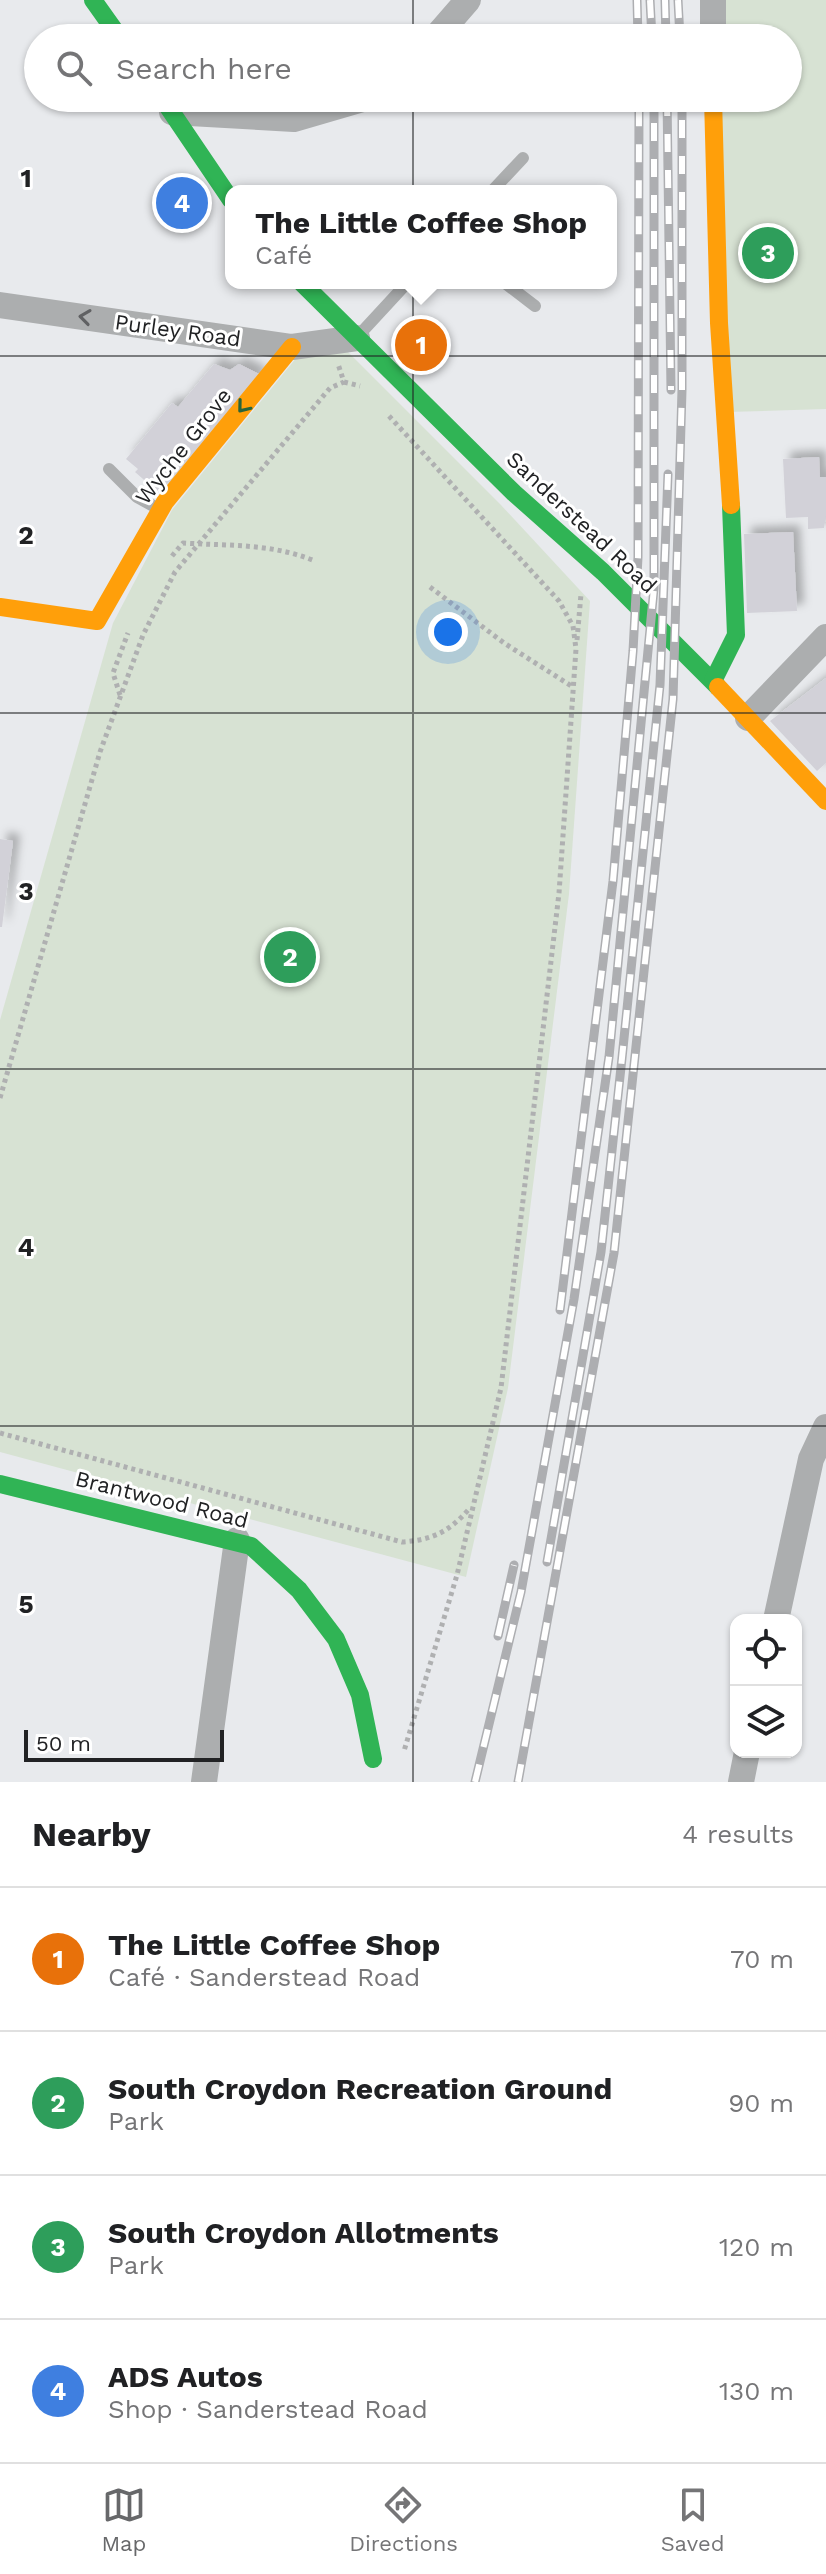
<!DOCTYPE html>
<html lang="en">
<head>
<meta charset="utf-8">
<style>
	body { margin:0; font-family:"Work Sans",sans-serif; background:#f6f6f6; color:#202124 }
	.controls { position:absolute; right:24px; bottom:24px; display:grid; overflow:hidden; border-radius:16px; box-shadow:0 2px 6px #0004 }
	.controls button { width:72px; height:72px; display:grid; place-items:center; padding:0; border:0; border-bottom:2px solid #e0e0e0; background:#fff; color:#202124; font:40px sans-serif }
	.scale { position:absolute; left:24px; bottom:20px; width:200px; box-sizing:border-box; padding-left:8px; border:4px solid #212224; border-top:0; font-size:22px; line-height:28px; white-space:nowrap; color:#212224; -webkit-text-stroke:6px #fff; paint-order:stroke }
	.you { position:absolute; left:448px; top:632px; width:28px; height:28px; margin:-20px; border:6px solid #fff; border-radius:50%; background:#1a73e8; box-shadow:0 0 0 12px #1a73e833 }
	.badge { display:grid; place-items:center; width:52px; height:52px; border-radius:50%; background:#67686a; color:#fff; font-size:26px; font-weight:700 }
	.pin { position:absolute; translate:-50% -50%; border:4px solid #fff; box-shadow:0 2px 8px #0006 }
	.popup { position:absolute; left:225px; top:185px; width:392px; height:104px; box-sizing:border-box; display:grid; place-content:center; border-radius:16px; background:#fff; filter:drop-shadow(0 2px 6px #0005); font-size:26px; white-space:nowrap; color:#757577 }
	.popup b { font-size:30px; color:#202124 }
	.popup::after { content:''; position:absolute; left:50%; top:100%; margin-left:-16px; border:16px solid transparent; border-top-color:#fff }
	.list { margin:0; padding:0; list-style:none }
	h2 { display:flex; justify-content:space-between; align-items:center; height:104px; margin:0; padding:0 32px; font-size:34px }
	h2 small { font-size:26px; font-weight:400; color:#757577 }
	.list li { display:grid; grid-template-columns:52px 1fr auto; gap:24px; align-items:center; box-sizing:border-box; height:144px; padding:0 32px; border-top:2px solid #e0e0e0 }
	.list b { display:block; font-size:30px; white-space:nowrap }
	.list p { margin:0; font-size:26px; white-space:nowrap; color:#757577 }
	.list em { font-size:26px; font-style:normal; color:#757577 }
	.icon { flex:none; width:44px; height:44px; fill:none; stroke:currentColor; stroke-width:2; stroke-linecap:round; stroke-linejoin:round }
	.map { position:relative; flex:none; width:826px; height:1782px; overflow:hidden }
	.search { position:absolute; background:#fff; box-shadow:0 2px 6px #0004; left:24px; right:24px; top:24px; height:88px; display:flex; align-items:center; gap:20px; box-sizing:border-box; padding:0 28px; border-radius:44px; color:#757577; font-size:30px }
	.sheet { height:680px; background:#fff }
	nav { display:flex; justify-content:space-around; align-items:center; box-sizing:border-box; height:112px; border-top:2px solid #e0e0e0; background:#fff; font-size:22px; color:#757577 }
	nav a { display:grid; justify-items:center; gap:4px }
	nav .on { color:#67686a }
	.map>svg:first-child { display:block }
	.green { fill:#d7e2d3 }
	.building { fill:#d2d1d8; filter:url(#shadow) }
	.lines { fill:none; stroke-linecap:round; stroke-linejoin:round }
	.path { stroke:#afb0b1; stroke-width:5; stroke-dasharray:4 4; stroke-linecap:butt }
	.lane { stroke:#acaeaf; stroke-width:12 }
	.street { stroke:#acaeaf; stroke-width:26 }
	.fast { stroke:#30b455; stroke-width:18 }
	.slow { stroke:#ff9f0a; stroke-width:18 }
	.rail-casing { stroke:#adaeb1; stroke-width:9 }
	.rail { stroke:#fff; stroke-width:6; stroke-dasharray:18; stroke-linecap:butt }
	.oneway { stroke:#606163 }
	.oneway2 { stroke:#28643a }
	.grid { fill:none; stroke:#212224; stroke-width:2; stroke-opacity:0.55 }
	.labels { text-anchor:middle; stroke-width:6; stroke-linejoin:round; paint-order:stroke }
	.street-label { font-size:22px; fill:#212224; stroke:#fff }
	.grid-label { font-size:26px; text-anchor:middle; font-weight:bold; fill:#212224; stroke:#fff; stroke-width:6; stroke-linejoin:round; paint-order:stroke }
</style>
</head>
<body>
<div class="map">
<svg width="826" height="1782" viewBox="0 0 826 1782">
	<defs>
		<filter id="shadow"><feDropShadow dx="7" dy="-7" stdDeviation="4" flood-color="#0004"/></filter>
	</defs>
	<rect width="100%" height="100%" fill="#e8eaed"/>
	<!-- green -->
	<g class="green">
		<polygon points="703,0 826,0 826,409 727,412 705,98 788,98 788,38 704,38"/>
		<polygon points="348,352 500,504 590,601 569,894 508,1388 466,1577 0,1452 0,1020 113,623 172,510 297,357"/>
	</g>
	<!-- building -->
	<g class="building">
		<polygon points="214,364 230,370 239,364 261,375 159,493 135,472 138,469 126,459 172,403 178,407"/>
		<polygon points="819,457 820,477 826,477 826,516 824,528 808,529 808,517 786,518 783,459"/>
		<polygon points="793,532 797,611 747,613 744,534"/>
		<polygon points="826,678 826,763 817,771 770,721"/>
		<polygon points="0,839 13,841 2,927 0,927"/>
	</g>
	<g class="lines">
		<!-- path -->
		<g class="path">
			<polyline points="344,382 360,386"/>
			<polyline points="389,416 559,601 573,626 576,649 559,893 501,1388 457,1575 404,1751"/>
			<path d="M172,556L183,543C230,546 270,543 315,561"/>
			<polyline points="430,587 504,643 573,687"/>
			<polyline points="577,640 581,594"/>
			<polyline points="120,695 113,673 128,633"/>
			<polyline points="0,1098 100,752 143,635 175,572 330,388 344,382 338,364"/>
			<path d="M0,1433L402,1542C432,1540 449,1532 469,1509"/>
		</g>
		<!-- lane -->
		<g class="lane">
			<polyline points="492,191 523,158"/>
			<polyline points="505,283 535,306"/>
			<polyline points="359,335 407,283"/>
			<polyline points="109,469 137,497 157,508"/>
		</g>
		<!-- street -->
		<g class="street">
			<polyline points="713,0 713,38"/>
			<polyline points="435,38 468,0"/>
			<polyline points="172,112 294,119 366,98"/>
			<polyline points="0,305 292,347 357,338"/>
			<polyline points="748,718 826,637"/>
			<polyline points="776,1620 811,1459 826,1427"/>
			<polyline points="204,1782 237,1540"/>
			<polyline points="741,1782 747,1752"/>
		</g>
		<!-- fast -->
		<g class="fast">
			<polyline points="93,0 120,38"/>
			<polyline points="162,98 231,200"/>
			<polyline points="302,283 514,493 603,572 718,687"/>
			<polyline points="713,681 736,635 731,505"/>
			<polyline points="0,1484 251,1546 299,1590 336,1639 360,1695 373,1759"/>
		</g>
		<!-- slow -->
		<g class="slow">
			<polyline points="713,98 719,323 731,505"/>
			<polyline points="0,607 97,621 165,502 292,347"/>
			<polyline points="718,687 826,801"/>
		</g>
		<!-- rail casing -->
		<g class="rail-casing">
			<g id="rail">
				<polyline points="637,0 638,38"/>
				<polyline points="650,0 652,38"/>
				<polyline points="665,0 666,38"/>
				<polyline points="678,0 680,38"/>
				<polyline points="667,98 671,390"/>
				<polyline points="560,1310 613,881 633,651 638,557 639,98"/>
				<polyline points="547,1562 601,1252 622,1058 660,685 668,474"/>
				<polyline points="498,1636 514,1565"/>
				<polyline points="475,1782 521,1592 574,1299 609,1057 654,588 654,98"/>
				<polyline points="518,1782 614,1253 673,699 682,390 682,98"/>
			</g>
		</g>
		<!-- rail -->
		<use href="#rail" class="rail"/>
	</g>
	<!-- one-way arrows -->
	<defs><path id="oneway-chevron" d="M-2-3.5L2.5 0L-2 3.5" fill="none" stroke-width="1.6" stroke-linecap="round" stroke-linejoin="round" transform="scale(2)"/></defs>
	<use class="oneway" href="#oneway-chevron" transform="translate(85 317) rotate(-172)"/>
	<use class="oneway2" href="#oneway-chevron" transform="translate(243 407) rotate(129)"/>
	<!-- grid -->
	<path class="grid" d="M413,0V38M413,98V1782M0,356H826M0,713H826M0,1069H826M0,1426H826"/>
	<g class="labels">
		<!-- street labels -->
		<g class="street-label">
			<text transform="translate(178 330) rotate(8)" y="8">Purley Road</text>
			<text transform="translate(183 446) rotate(-52)" y="8">Wyche Grove</text>
			<text transform="translate(582 522) rotate(43)" y="8">Sanderstead Road</text>
			<text transform="translate(162 1499) rotate(14)" y="8">Brantwood Road</text>
		</g>
	</g>
	<g class="grid-label">
		<text x="26" y="187">1</text>
		<text x="26" y="544">2</text>
		<text x="26" y="900">3</text>
		<text x="26" y="1256">4</text>
		<text x="26" y="1613">5</text>
	</g>
</svg>
<div class="controls">
<button><svg class="icon" aria-label="locate" viewBox="0 0 24 24"><circle cx="12" cy="12" r="6"/><path d="M12 2v4M12 18v4M2 12h4M18 12h4"/></svg></button>
<button><svg class="icon" aria-label="layers" viewBox="0 0 24 24"><path d="M12 4l9 5-9 5-9-5zM3 14l9 5 9-5"/></svg></button>
</div>
<div class="scale">50 m</div>
<div class="you"></div>
<div class="pin badge" style="left:421px;top:345px;background:#e8710a">1</div>
<div class="popup"><b>The Little Coffee Shop</b>Café</div>
<div class="pin badge" style="left:290px;top:957px;background:#2e9e5b">2</div>
<div class="pin badge" style="left:768px;top:253px;background:#2e9e5b">3</div>
<div class="pin badge" style="left:182px;top:203px;background:#3f7fe0">4</div>
<div class="search"><svg class="icon" aria-label="search" viewBox="0 0 24 24"><circle cx="10" cy="10" r="6"/><path d="M15 15l6 6"/></svg>Search here</div>
</div>
<section class="sheet">
<h2>Nearby<small>4 results</small></h2>
<ul class="list">
<li><span class="badge" style="background:#e8710a">1</span><div><b>The Little Coffee Shop</b><p>Café · Sanderstead Road</p></div><em>70 m</em></li>
<li><span class="badge" style="background:#2e9e5b">2</span><div><b>South Croydon Recreation Ground</b><p>Park</p></div><em>90 m</em></li>
<li><span class="badge" style="background:#2e9e5b">3</span><div><b>South Croydon Allotments</b><p>Park</p></div><em>120 m</em></li>
<li><span class="badge" style="background:#3f7fe0">4</span><div><b>ADS Autos</b><p>Shop · Sanderstead Road</p></div><em>130 m</em></li>
</ul>
</section>
<nav>
<a class="on"><svg class="icon" aria-label="map" viewBox="0 0 24 24"><path d="M3 6l6-2 6 2 6-2v14l-6 2-6-2-6 2zM9 4v14M15 6v14"/></svg>Map</a>
<a><svg class="icon" aria-label="directions" viewBox="0 0 24 24"><path d="M12 3l9 9-9 9-9-9zM9 14v-3h6M13 9l2 2-2 2"/></svg>Directions</a>
<a><svg class="icon" aria-label="saved" viewBox="0 0 24 24"><path d="M7 4h10v16l-5-4-5 4z"/></svg>Saved</a>
</nav>
</body>
</html>
